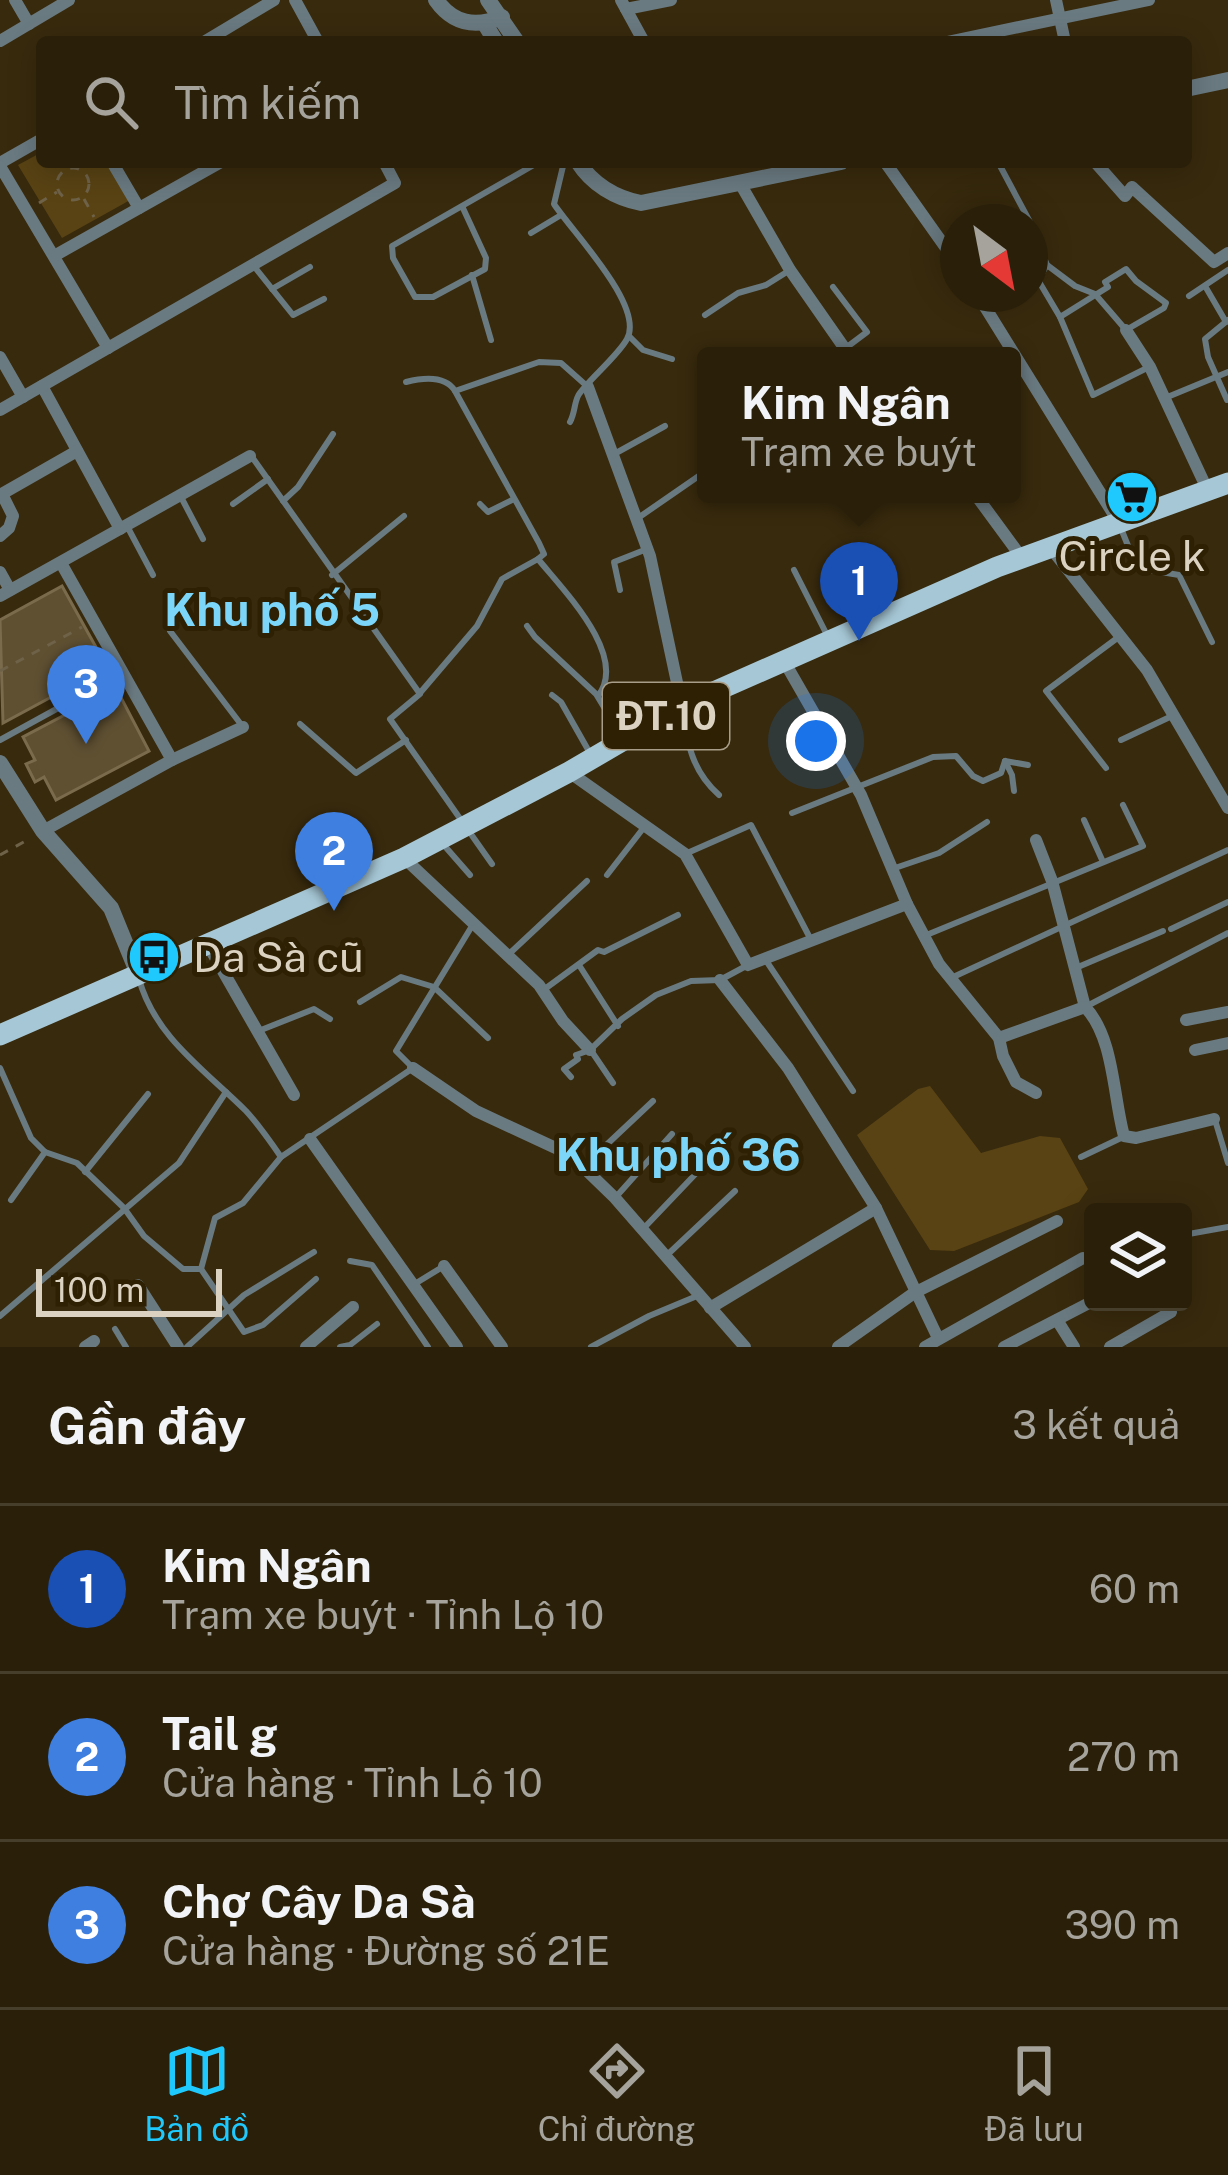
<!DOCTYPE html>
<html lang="vi">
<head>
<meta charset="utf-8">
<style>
	body { margin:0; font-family:"Public Sans",sans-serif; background:#362d18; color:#f1f3f6 }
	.controls { position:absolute; right:36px; bottom:36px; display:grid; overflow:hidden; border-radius:12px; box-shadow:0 6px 30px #0003 }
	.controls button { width:108px; height:108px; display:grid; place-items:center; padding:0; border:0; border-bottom:3px solid #463e2b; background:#2a200a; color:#f1f3f6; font:60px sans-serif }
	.compass { position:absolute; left:940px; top:204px; width:108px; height:108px; border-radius:50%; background:#2a200a; box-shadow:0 6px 30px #0003; rotate:148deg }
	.scale { position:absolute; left:36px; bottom:30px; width:186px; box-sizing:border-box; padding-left:12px; border:6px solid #dbd2c1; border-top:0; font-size:33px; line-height:42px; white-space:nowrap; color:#dbd2c1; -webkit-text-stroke:9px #2e2003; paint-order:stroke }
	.you { position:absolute; left:816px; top:741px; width:42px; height:42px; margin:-30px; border:9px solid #fff; border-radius:50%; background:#1a73e8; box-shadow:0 0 0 18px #1a73e833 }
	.badge { display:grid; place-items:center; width:78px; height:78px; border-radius:50%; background:#1fc9fd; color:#fff; font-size:39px; font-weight:700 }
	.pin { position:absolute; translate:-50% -99px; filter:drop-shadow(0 3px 6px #0008) }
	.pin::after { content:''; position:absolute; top:63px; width:42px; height:36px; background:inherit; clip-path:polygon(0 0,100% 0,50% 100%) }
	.popup { position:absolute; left:697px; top:347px; width:324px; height:156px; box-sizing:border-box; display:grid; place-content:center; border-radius:12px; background:#2a200a; filter:drop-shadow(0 3px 9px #0005); font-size:39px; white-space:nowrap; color:#a5a39c }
	.popup b { font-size:45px; color:#f1f3f6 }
	.popup::after { content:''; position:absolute; left:50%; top:100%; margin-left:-24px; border:24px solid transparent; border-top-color:#2a200a }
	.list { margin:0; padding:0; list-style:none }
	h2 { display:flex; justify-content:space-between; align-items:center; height:156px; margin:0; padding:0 48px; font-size:51px }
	h2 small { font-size:39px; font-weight:400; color:#a5a39c }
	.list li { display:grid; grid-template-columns:78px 1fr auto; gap:36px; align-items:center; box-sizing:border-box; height:168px; padding:0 48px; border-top:3px solid #463e2b }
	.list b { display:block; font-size:45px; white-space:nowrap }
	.list p { margin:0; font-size:39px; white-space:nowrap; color:#a5a39c }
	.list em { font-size:39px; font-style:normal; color:#a5a39c }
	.icon { flex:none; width:66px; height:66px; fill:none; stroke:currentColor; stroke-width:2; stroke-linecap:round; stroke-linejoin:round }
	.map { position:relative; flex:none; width:1228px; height:1347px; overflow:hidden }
	.search { position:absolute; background:#2a200a; box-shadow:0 6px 30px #0003; left:36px; right:36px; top:36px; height:132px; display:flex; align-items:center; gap:30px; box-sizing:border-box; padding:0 42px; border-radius:12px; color:#a5a39c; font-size:45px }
	.sheet { height:660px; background:#2a200a }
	nav { display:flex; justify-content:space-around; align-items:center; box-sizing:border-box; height:168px; border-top:3px solid #463e2b; background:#2a200a; font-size:33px; color:#a5a39c }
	nav a { display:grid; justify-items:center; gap:6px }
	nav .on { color:#1fc9fd }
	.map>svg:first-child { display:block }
	.green { fill:#594314 }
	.building { fill:#5f5032; stroke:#7b6b4d; stroke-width:3 }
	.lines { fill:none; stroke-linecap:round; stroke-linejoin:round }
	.path { stroke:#6e6249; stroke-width:3; stroke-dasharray:9 9; stroke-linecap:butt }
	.service { stroke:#6a7a81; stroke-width:6 }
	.minor { stroke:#6a7a81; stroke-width:12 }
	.tertiary { stroke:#6a7a81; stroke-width:16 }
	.primary { stroke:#a6c7d6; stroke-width:21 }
	.labels { text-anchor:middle; stroke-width:10; stroke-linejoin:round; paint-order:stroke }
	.shield { fill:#2e2003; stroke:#a79d88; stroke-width:3 }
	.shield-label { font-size:39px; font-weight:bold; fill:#dbd2c1 }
	.poi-label { font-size:42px; fill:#dbd2c1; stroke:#2e2003 }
	.neighbourhood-label { font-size:45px; font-weight:bold; fill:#7cd6fa; stroke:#2e2003 }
</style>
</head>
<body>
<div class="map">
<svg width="1228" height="1347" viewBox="0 0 1228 1347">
	<rect width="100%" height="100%" fill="#382a0d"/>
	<!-- green -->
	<g class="green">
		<polygon points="42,152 42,162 109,162 132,199 62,238 18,165"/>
		<polygon points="930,1086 981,1153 1040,1136 1060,1138 1088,1189 1079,1202 954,1251 930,1250 857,1135 918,1089"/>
	</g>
	<!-- building -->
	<g class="building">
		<polygon points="62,586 107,667 3,723 0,620"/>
		<polygon points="116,688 149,751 56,800 44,777 35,782 26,764 35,760 23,737"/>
	</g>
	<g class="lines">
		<!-- path -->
		<g class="path">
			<circle cx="73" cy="184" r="16"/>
			<polyline points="84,199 94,217"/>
			<polyline points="39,203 57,192"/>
			<polyline points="0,671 82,627"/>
			<polyline points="0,855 31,838"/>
		</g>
		<!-- service -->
		<g class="service">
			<path d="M564,162L554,204C573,233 645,306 627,339C618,356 584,384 578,396C574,404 575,413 570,422"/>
			<polyline points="998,162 1030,222"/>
			<polyline points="462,206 486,258 485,269 433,297 415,297 393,258 392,246 539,162"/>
			<polyline points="1030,223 1047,265 1075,286 1095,294 1126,330 1164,308 1166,303 1136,281 1126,269 1105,282 1108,287 1060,317"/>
			<polyline points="531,233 561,215"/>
			<polyline points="253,265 293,315 324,299"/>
			<polyline points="1047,265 1038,280 1060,317 1093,395 1147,368"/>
			<polyline points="472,275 491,340"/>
			<polyline points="1205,286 1226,322"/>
			<polyline points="833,287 867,332 847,347"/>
			<polyline points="272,289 310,267"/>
			<polyline points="1189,296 1228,270"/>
			<polyline points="705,315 738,293 766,285 790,270"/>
			<polyline points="629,336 643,350 672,359"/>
			<path d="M406,382C422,378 445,375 455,391L539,543L544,554L538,559C564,591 629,656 598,696"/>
			<polyline points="455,391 539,362 561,363 588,387"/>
			<polyline points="1165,398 1228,372"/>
			<polyline points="1227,400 1208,357 1205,339 1228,320"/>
			<polyline points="616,453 665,426"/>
			<polyline points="252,457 420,694 390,719 492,864"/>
			<polyline points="181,497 203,539"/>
			<polyline points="283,501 298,487 333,434"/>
			<polyline points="233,504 268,479"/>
			<polyline points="480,504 488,512 514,499"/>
			<polyline points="638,518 706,471"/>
			<polyline points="127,526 153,575"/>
			<polyline points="1120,526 1137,568 1179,575 1212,642"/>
			<polyline points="794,570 828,637"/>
			<polyline points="332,575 404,516"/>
			<polyline points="620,590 614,562 647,549"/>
			<polyline points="527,626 535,637 596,694 622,737"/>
			<polyline points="170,631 243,727"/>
			<polyline points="420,693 477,626 502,579 538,559"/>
			<polyline points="552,695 561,702 591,755"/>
			<path d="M682,710C688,745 692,771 719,795"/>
			<polyline points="300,724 356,773 406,740"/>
			<polyline points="0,740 122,673"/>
			<polyline points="1121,740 1172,716"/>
			<polyline points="1005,761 1012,775 1014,791"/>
			<polyline points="1106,768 1046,691 1120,636"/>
			<polyline points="792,813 933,757 956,756 973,776 983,781 1001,773 1005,761 1028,765"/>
			<polyline points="1084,820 1103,862"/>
			<polyline points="442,843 470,875"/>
			<polyline points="685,854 751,825 810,938"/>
			<polyline points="895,868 939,853 987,822"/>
			<polyline points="607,875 645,826"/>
			<polyline points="1171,929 1228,902"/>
			<polyline points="924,936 1143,846 1123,805"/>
			<polyline points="509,954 587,881"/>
			<polyline points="765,959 853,1091"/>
			<polyline points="579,965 618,1026"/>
			<polyline points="1078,967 1163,931"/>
			<polyline points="951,978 1228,850"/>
			<path d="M139,979C155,1037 205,1070 246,1111C259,1125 270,1141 281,1157"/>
			<polyline points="542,991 598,950 604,952 678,915"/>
			<polyline points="360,1002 401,977 434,987 488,1038"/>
			<polyline points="1085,1007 1228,933"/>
			<polyline points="261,1030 314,1009 330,1019"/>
			<polyline points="592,1052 613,1083"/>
			<polyline points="0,1068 31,1138 45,1152 77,1163 124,1208 144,1236 183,1269 201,1269 244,1332 263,1325 316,1279"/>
			<polyline points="571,1077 564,1069 578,1059 576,1055 590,1050 622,1019 656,995 691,981 720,980 748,965"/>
			<polyline points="1215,1120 1228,1163"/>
			<polyline points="1081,1157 1121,1138"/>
			<polyline points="585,1165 653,1101"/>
			<polyline points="85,1172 148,1094"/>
			<polyline points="615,1198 672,1134"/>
			<polyline points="11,1200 45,1152"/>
			<polyline points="643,1229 704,1165"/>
			<polyline points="1183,1235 1228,1227"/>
			<polyline points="666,1256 735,1191"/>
			<polyline points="350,1261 372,1265 428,1347"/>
			<polyline points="201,1269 215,1218 243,1203 281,1157 413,1068 396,1051 472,926"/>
			<polyline points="413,1285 444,1266"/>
			<polyline points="0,1316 179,1163 226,1092"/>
			<polyline points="115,1329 126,1347"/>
			<polyline points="187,1347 244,1295 314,1252"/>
			<polyline points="340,1347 350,1345 377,1324"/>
			<polyline points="591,1347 649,1316 697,1296"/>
		</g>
		<!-- minor -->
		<g class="minor">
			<polyline points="15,0 29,24"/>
			<polyline points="295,0 318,42"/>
			<polyline points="621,0 644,42"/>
			<polyline points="1056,0 1065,42"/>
			<polyline points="626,9 671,0"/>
			<polyline points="0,41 69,0"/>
			<polyline points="204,42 274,0"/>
			<polyline points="947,42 1149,0"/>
			<polyline points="112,162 139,208"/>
			<polyline points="885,162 958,265"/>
			<polyline points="1095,162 1125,196 1132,187 1214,262 1228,253"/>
			<polyline points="0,163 42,139"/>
			<polyline points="0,166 108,348"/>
			<polyline points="741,185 790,270 850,356"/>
			<polyline points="54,256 221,162"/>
			<polyline points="977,294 1119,523"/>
			<polyline points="1126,330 1150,367 1208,491"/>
			<polyline points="0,357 23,397"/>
			<polyline points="42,386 120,529"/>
			<polyline points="588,387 650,556 682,706"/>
			<polyline points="0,410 395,183 384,162"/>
			<polyline points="975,494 1022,558"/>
			<polyline points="0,495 77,451"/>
			<polyline points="0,536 9,528 13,516 2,494"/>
			<polyline points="1050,547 1147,670 1228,808"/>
			<polyline points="61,563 172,760"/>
			<polyline points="0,572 10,590"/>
			<polyline points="0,596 250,456"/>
			<polyline points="784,661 861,795 907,904 939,964 999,1038 1003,1056 1016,1082 1036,1093"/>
			<polyline points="569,772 685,854 748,965 907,904"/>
			<polyline points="43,831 172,760 243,727"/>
			<path d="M1036,840L1052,881L1085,1007C1114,1037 1113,1096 1124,1136L1136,1138L1214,1119"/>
			<polyline points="404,858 539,985 563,1021 590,1050"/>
			<polyline points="208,945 294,1095"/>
			<polyline points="720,980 788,1068 876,1208 938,1338"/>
			<polyline points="1186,1020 1228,1012"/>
			<polyline points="999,1038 1085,1007"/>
			<polyline points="1195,1050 1228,1043"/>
			<polyline points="413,1068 476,1111 560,1150 583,1167 615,1198 745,1347"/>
			<polyline points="310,1139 457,1347"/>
			<polyline points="444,1266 502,1347"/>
			<polyline points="138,1285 178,1347"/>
			<polyline points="710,1308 876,1208"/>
			<polyline points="1057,1320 1074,1347"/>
			<polyline points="85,1347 94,1341"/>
			<polyline points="306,1347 353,1307"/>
			<polyline points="838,1347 914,1293 1057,1221"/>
			<polyline points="925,1347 1083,1258"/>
			<polyline points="1004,1347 1093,1301"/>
			<polyline points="1110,1347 1171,1312"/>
		</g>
		<!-- tertiary -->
		<g class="tertiary">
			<path d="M436,0C453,24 475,28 502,17"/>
			<polyline points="488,0 517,42"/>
			<polyline points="485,24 496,42"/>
			<polyline points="1186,89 1228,80"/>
			<path d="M578,162C592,184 615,198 641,203L841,162"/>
			<polyline points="0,763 43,831 111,908 138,974"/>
		</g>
		<!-- primary -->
		<polyline class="primary" points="0,1035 404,858 569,772 682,706 997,567 1228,483"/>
	</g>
	<!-- icons -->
	<defs>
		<g id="supermarket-disc" transform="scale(2.7)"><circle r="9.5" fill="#1fc9fd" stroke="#2e2003"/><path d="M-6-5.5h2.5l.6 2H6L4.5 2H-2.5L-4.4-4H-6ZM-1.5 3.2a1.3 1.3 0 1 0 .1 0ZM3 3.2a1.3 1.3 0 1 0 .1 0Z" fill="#111"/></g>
		<g id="bus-disc" transform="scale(2.7)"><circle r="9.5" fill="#1fc9fd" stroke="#2e2003"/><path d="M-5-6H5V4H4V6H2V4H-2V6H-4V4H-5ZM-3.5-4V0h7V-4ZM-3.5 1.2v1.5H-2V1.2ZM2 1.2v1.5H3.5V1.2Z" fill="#111"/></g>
	</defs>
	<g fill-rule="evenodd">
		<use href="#supermarket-disc" x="1132" y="497"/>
		<use href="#bus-disc" x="154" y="957"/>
	</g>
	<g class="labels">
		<!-- shield labels -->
		<rect class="shield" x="603" y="683" width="126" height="66" rx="9"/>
		<g class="shield-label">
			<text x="666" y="730">ĐT.10</text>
		</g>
		<!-- poi labels -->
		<g class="poi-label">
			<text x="1132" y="571">Circle k</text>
			<text x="193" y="972" text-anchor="start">Da Sà cũ</text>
		</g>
		<!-- neighbourhood labels -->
		<g class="neighbourhood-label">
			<text x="272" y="626">Khu phố 5</text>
			<text x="678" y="1171">Khu phố 36</text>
		</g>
	</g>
</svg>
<div class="controls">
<button><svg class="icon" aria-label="layers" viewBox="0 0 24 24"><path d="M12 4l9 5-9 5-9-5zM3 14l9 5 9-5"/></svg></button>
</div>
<svg class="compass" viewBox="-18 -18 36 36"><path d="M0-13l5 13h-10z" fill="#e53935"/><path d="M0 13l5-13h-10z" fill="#a5a39c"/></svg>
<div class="scale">100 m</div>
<div class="you"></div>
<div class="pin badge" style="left:859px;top:641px;background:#1a4fb4">1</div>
<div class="popup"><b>Kim Ngân</b>Trạm xe buýt</div>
<div class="pin badge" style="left:334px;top:911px;background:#3f7fe0">2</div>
<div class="pin badge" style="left:86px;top:744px;background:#3f7fe0">3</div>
<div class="search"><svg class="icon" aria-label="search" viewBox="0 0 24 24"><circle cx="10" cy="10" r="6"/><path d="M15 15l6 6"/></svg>Tìm kiếm</div>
</div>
<section class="sheet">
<h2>Gần đây<small>3 kết quả</small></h2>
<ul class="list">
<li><span class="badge" style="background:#1a4fb4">1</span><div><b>Kim Ngân</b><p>Trạm xe buýt · Tỉnh Lộ 10</p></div><em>60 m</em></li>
<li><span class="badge" style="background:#3f7fe0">2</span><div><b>Tail g</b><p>Cửa hàng · Tỉnh Lộ 10</p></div><em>270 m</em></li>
<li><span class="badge" style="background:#3f7fe0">3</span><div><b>Chợ Cây Da Sà</b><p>Cửa hàng · Đường số 21E</p></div><em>390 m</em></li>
</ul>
</section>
<nav>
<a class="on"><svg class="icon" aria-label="map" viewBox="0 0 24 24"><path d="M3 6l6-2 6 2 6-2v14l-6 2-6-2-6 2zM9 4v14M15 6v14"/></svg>Bản đồ</a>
<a><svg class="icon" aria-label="directions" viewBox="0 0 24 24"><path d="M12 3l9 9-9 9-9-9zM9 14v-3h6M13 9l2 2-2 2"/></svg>Chỉ đường</a>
<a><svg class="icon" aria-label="saved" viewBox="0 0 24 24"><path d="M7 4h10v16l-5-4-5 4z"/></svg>Đã lưu</a>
</nav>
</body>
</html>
